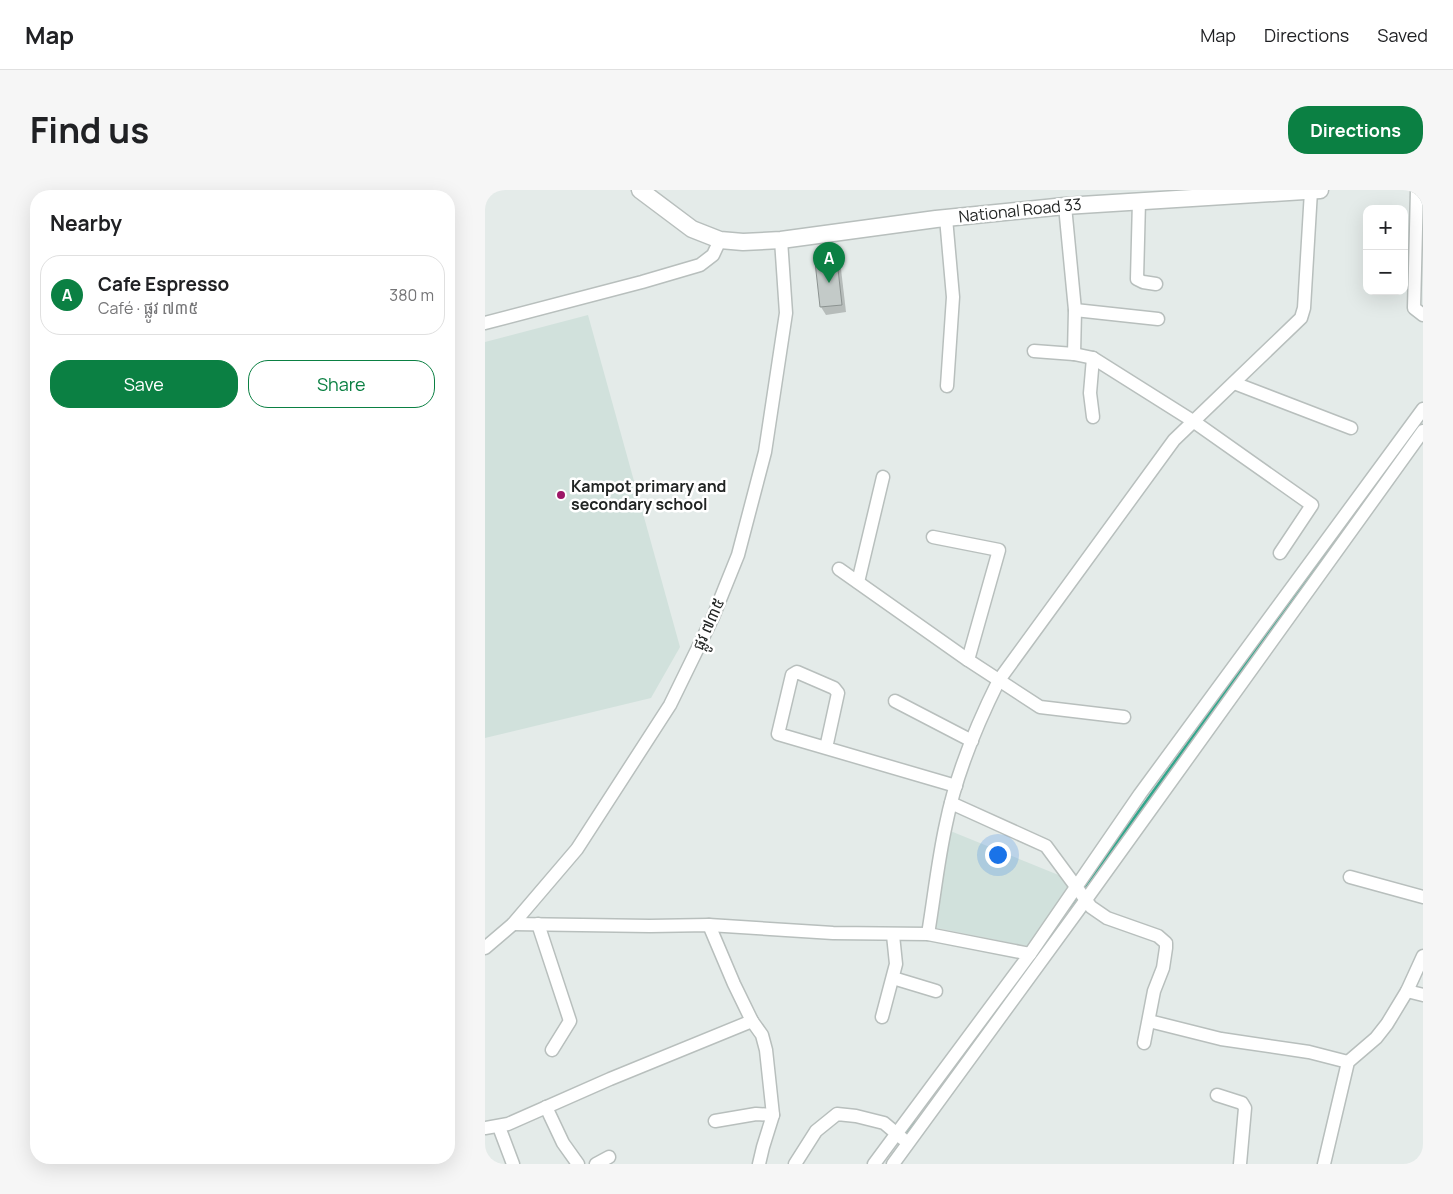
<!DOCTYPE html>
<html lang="en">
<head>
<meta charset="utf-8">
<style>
	body { margin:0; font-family:Manrope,"Noto Sans Khmer",sans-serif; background:#f6f6f6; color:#202124 }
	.controls { position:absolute; right:15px; top:15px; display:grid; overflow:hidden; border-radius:10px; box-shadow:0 5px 20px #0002 }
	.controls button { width:45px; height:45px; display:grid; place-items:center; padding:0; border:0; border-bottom:1px solid #e0e0e0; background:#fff; color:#202124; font:25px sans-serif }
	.you { position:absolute; left:512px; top:664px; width:18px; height:18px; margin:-12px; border:4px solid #fff; border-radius:50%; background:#1a73e8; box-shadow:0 0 0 8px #1a73e833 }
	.badge { display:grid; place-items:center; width:32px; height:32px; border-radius:50%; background:#0b8043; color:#fff; font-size:16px; font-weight:700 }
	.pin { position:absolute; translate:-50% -41px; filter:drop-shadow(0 1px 2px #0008) }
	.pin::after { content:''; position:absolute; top:26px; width:18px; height:15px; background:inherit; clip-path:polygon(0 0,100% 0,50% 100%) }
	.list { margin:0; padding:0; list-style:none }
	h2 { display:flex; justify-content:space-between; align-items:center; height:65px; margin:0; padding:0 20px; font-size:21px }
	h2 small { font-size:16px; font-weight:400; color:#757577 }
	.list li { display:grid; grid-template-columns:32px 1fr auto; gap:15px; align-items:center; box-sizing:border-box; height:80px; margin:0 10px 10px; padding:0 10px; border:1px solid #e0e0e0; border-radius:20px }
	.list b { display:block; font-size:19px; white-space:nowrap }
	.list p { margin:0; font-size:16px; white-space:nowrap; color:#757577 }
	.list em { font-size:16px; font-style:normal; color:#757577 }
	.actions { display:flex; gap:10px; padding:15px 20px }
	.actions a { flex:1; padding:11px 0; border:1px solid #0b8043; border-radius:20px; text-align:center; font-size:18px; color:#0b8043 }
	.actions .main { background:#0b8043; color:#fff }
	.map { position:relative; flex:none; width:938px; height:974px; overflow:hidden; border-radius:20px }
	header { display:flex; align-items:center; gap:30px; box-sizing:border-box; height:70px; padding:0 25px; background:#fff; border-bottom:1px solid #e0e0e0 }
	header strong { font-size:24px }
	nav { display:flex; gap:28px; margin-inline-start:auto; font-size:18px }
	.intro { display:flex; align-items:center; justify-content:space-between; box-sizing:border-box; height:120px; padding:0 30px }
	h1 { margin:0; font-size:35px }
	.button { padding:12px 22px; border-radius:20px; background:#0b8043; color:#fff; font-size:18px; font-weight:700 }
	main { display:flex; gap:30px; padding:0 30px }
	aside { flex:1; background:#fff; border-radius:20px; box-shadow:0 5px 20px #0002 }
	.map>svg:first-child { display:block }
	.built { fill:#d1e1dc }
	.shadow { fill:#0003 }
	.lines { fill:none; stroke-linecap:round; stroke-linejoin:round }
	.stream { stroke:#32a68c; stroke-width:3 }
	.building { fill:#c3cac8; stroke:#8c9391 }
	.minor-casing { stroke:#b8bfbd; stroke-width:15 }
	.major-casing { stroke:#b8bfbd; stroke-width:19 }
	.minor { stroke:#fff; stroke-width:12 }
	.major { stroke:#fff; stroke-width:16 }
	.poi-dot { fill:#9d1767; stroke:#fff; stroke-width:2 }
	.labels { text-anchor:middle; stroke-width:5; stroke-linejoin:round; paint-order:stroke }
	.street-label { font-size:16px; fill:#222524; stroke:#fff }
	.poi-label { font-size:16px; font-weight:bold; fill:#222524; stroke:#fff; text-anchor:start }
</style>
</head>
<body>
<header>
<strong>Map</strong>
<nav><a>Map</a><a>Directions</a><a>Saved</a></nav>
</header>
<div class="intro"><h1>Find us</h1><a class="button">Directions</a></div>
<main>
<aside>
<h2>Nearby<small></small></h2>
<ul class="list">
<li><span class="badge">A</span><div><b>Cafe Espresso</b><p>Café · ផ្លូវ ៧៣៥</p></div><em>380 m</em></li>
</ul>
<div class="actions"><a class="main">Save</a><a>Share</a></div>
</aside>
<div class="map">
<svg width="938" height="974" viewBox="0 0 938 974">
	<rect width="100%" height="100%" fill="#e4ebe9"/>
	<!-- built -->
	<g class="built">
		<polygon points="103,125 195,457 166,508 0,548 0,152"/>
		<polygon points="463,640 576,686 586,699 547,757 447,737"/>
	</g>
	<!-- shadow -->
	<polygon class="shadow" points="351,71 356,79 361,122 341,125 336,117"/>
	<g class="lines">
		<!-- stream -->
		<g class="stream">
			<polyline points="598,699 862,333"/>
			<polyline points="584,718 594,704"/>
			<polyline points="418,946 429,931"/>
		</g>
	</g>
	<!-- building -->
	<polygon class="building" points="352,70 357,115 335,117 330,72"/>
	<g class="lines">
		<!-- minor casing -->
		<g class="minor-casing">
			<g id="minor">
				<polyline points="932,0 929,118 938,125"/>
				<polyline points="654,11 652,89 658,92 671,94"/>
				<polyline points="580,16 590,120 589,164"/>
				<polyline points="461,28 468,107 462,196"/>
				<polyline points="590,120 673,129"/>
				<polyline points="0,133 157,92 215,75 228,65 235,50"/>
				<polyline points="549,161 589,164 608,168 708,231 827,315 795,363"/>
				<polyline points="608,168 605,203 608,227"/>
				<polyline points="749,193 866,238"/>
				<polyline points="448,347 514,360 483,470"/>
				<polyline points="354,379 483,470 555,517 639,527"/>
				<polyline points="373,392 398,287"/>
				<polyline points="410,511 487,551"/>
				<polyline points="341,558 353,503 349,498 312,482 307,485 293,544 471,596"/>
				<polyline points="466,613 561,656 606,717 622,728 673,746 681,753 681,758 678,778 669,801 659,853"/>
				<polyline points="865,687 938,707"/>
				<path d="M28,734L165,736L224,735L348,743L443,744C449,708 453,670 461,634C471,584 491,536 514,490L689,250L816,128L819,118L826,1"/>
				<polyline points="53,734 85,831 67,860"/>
				<polyline points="224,735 249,794 267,831 277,845 281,860 288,925 278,957 274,974"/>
				<polyline points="0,758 28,734 92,659 185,515 228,427 253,365 280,262 301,123 296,50"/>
				<polyline points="545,764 655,604 938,219"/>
				<polyline points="408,788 451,801"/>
				<polyline points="922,801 938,805"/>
				<polyline points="397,827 411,774 408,745"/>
				<polyline points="664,831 736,849 824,862 863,872"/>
				<polyline points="732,905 757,913 760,918 755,974"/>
				<polyline points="61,917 78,953 93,974"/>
				<polyline points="230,931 271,924 288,925"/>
				<polyline points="14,937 28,974"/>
				<polyline points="0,938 23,934 125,889 267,831"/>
				<polyline points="111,974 124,967"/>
				<polyline points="310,974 331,941 352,924 371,926 399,933 418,949"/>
				<polyline points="389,974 545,764 443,744"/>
				<polyline points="408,974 600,711 938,241"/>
				<polyline points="839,974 863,872 891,848 902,834 922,801 938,766"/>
			</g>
		</g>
		<!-- major casing -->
		<g class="major-casing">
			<polyline id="major" points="155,0 207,39 235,50 258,52 296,50 451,29 580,16 835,0"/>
		</g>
		<!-- minor -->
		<use href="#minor" class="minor"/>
		<!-- major -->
		<use href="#major" class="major"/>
	</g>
	<!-- markers -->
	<circle class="poi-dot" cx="76" cy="305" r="5"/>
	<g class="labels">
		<!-- street labels -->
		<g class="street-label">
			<text transform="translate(535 20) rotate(-6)" y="6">National Road 33</text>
			<text transform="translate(223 434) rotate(-66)" y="6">ផ្លូវ ៧៣៥</text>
		</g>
		<!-- poi labels -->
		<g class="poi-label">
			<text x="86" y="302">Kampot primary and<tspan x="86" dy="18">secondary school</tspan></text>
		</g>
	</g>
</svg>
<div class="controls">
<button>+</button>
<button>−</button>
</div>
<div class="you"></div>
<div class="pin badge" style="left:344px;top:93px">A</div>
</div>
</main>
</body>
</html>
